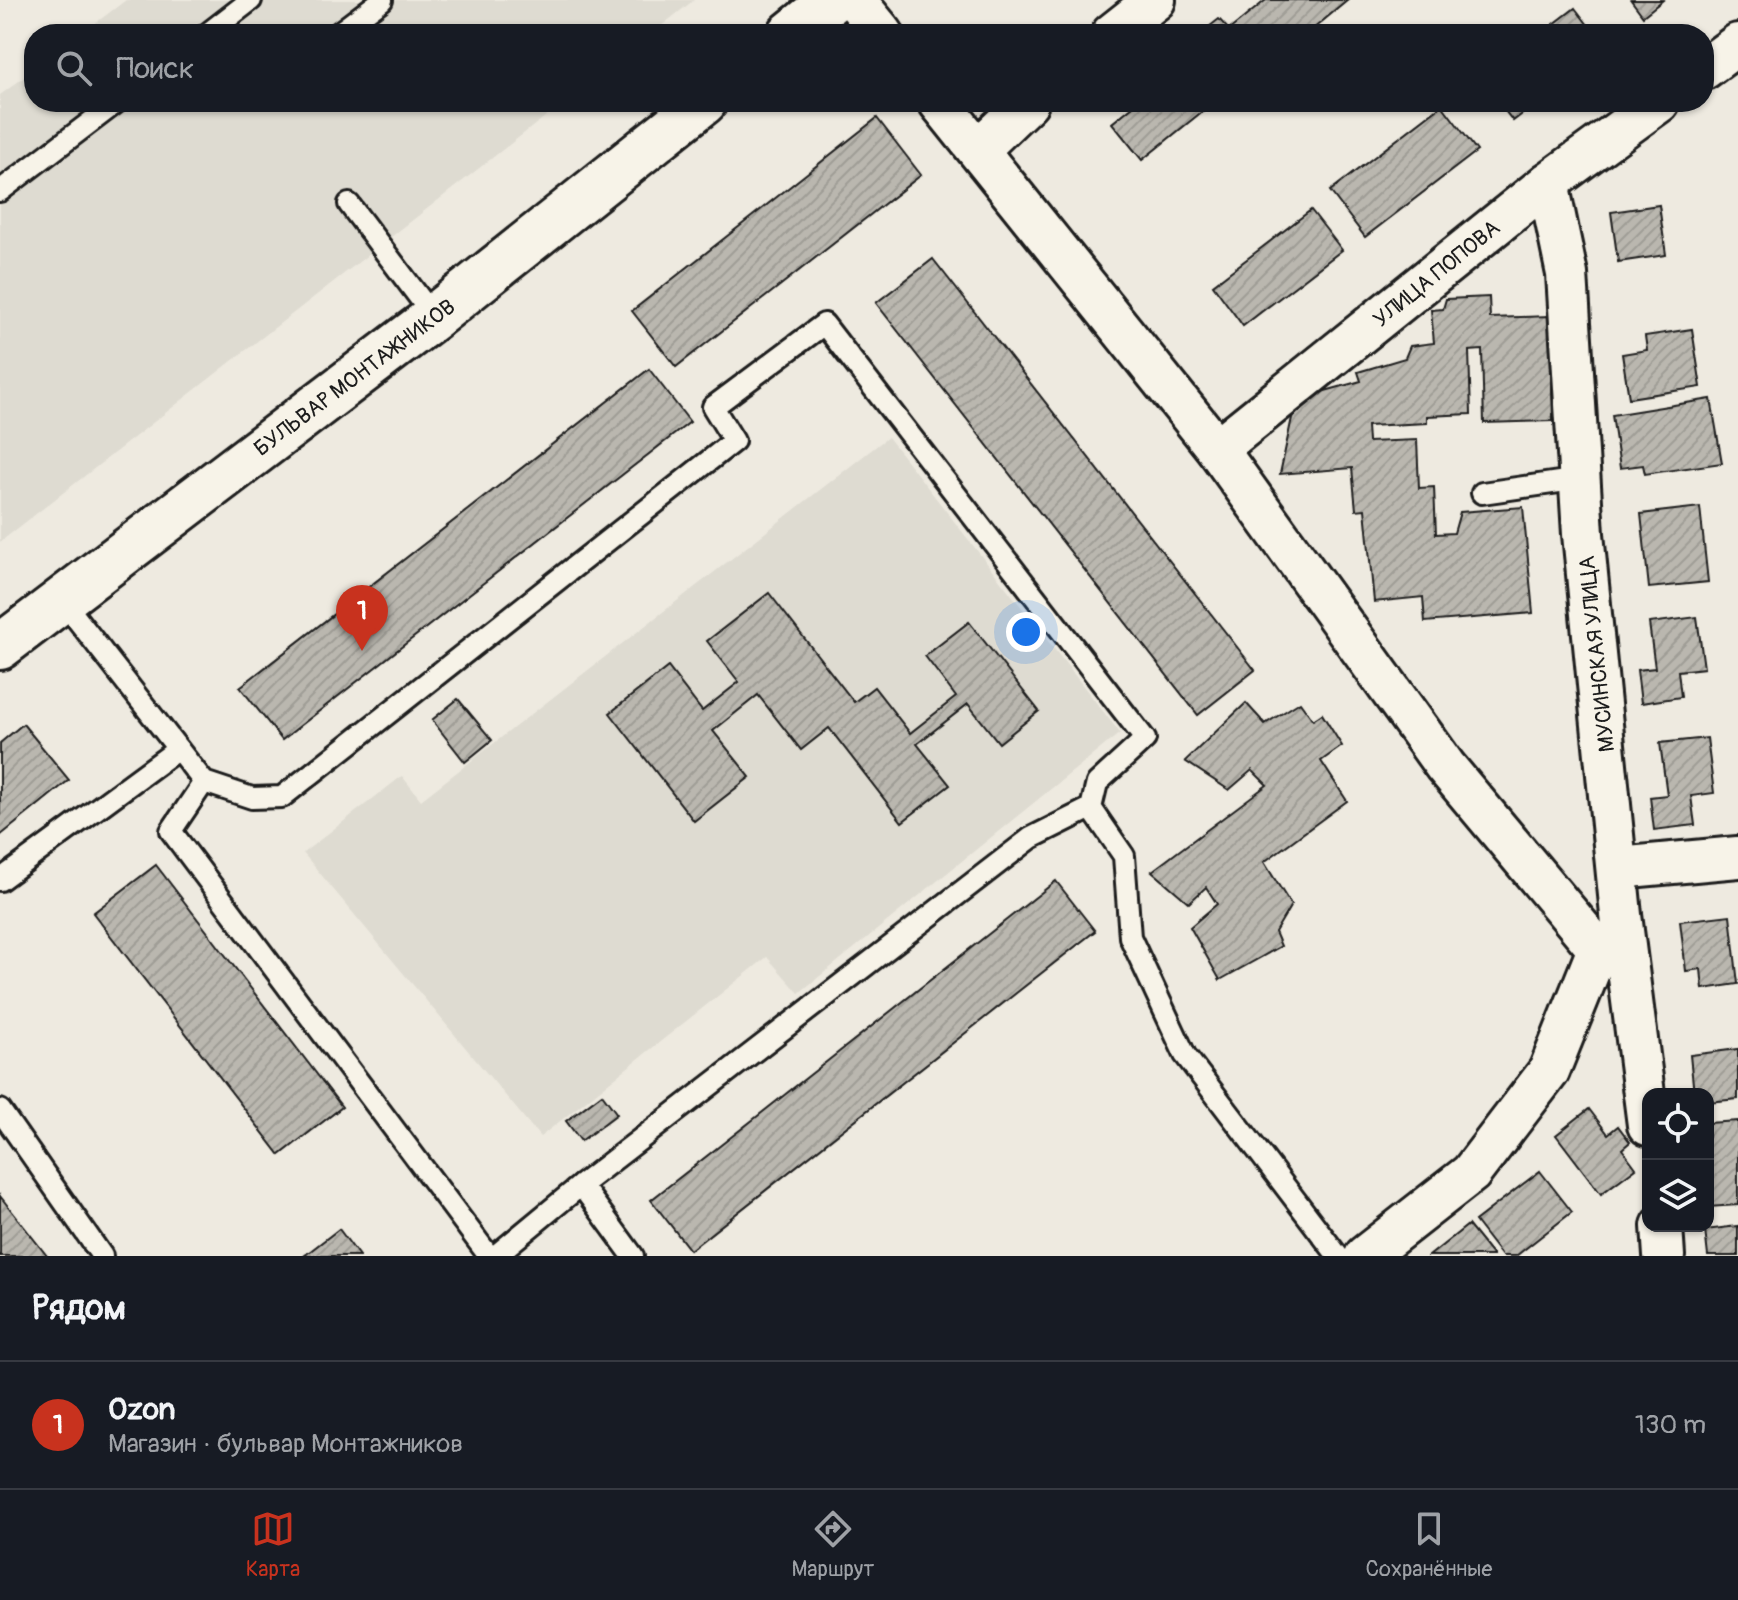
<!DOCTYPE html>
<html lang="ru">
<head>
<meta charset="utf-8">
<style>
	body { margin:0; font-family:Pangolin,sans-serif; background:#242831; color:#f1f3f6 }
	.controls { position:absolute; right:24px; bottom:24px; display:grid; overflow:hidden; border-radius:16px; box-shadow:0 2px 6px #0004 }
	.controls button { width:72px; height:72px; display:grid; place-items:center; padding:0; border:0; border-bottom:2px solid #363941; background:#171b24; color:#f1f3f6; font:40px sans-serif }
	.you { position:absolute; left:1026px; top:632px; width:28px; height:28px; margin:-20px; border:6px solid #fff; border-radius:50%; background:#1a73e8; box-shadow:0 0 0 12px #1a73e833 }
	.badge { display:grid; place-items:center; width:52px; height:52px; border-radius:50%; background:#c8321e; color:#fff; font-size:26px; font-weight:700 }
	.pin { position:absolute; translate:-50% -66px; filter:drop-shadow(0 2px 4px #0008) }
	.pin::after { content:''; position:absolute; top:42px; width:28px; height:24px; background:inherit; clip-path:polygon(0 0,100% 0,50% 100%) }
	.list { margin:0; padding:0; list-style:none }
	h2 { display:flex; justify-content:space-between; align-items:center; height:104px; margin:0; padding:0 32px; font-size:34px }
	h2 small { font-size:26px; font-weight:400; color:#9ea1a6 }
	.list li { display:grid; grid-template-columns:52px 1fr auto; gap:24px; align-items:center; box-sizing:border-box; height:128px; padding:0 32px; border-top:2px solid #363941 }
	.list b { display:block; font-size:30px; white-space:nowrap }
	.list p { margin:0; font-size:26px; white-space:nowrap; color:#9ea1a6 }
	.list em { font-size:26px; font-style:normal; color:#9ea1a6 }
	.icon { flex:none; width:44px; height:44px; fill:none; stroke:currentColor; stroke-width:2; stroke-linecap:round; stroke-linejoin:round }
	.map { position:relative; flex:none; width:1738px; height:1256px; overflow:hidden }
	.search { position:absolute; background:#171b24; box-shadow:0 2px 6px #0004; left:24px; right:24px; top:24px; height:88px; display:flex; align-items:center; gap:20px; box-sizing:border-box; padding:0 28px; border-radius:32px; color:#9ea1a6; font-size:30px }
	.sheet { height:232px; background:#171b24 }
	nav { display:flex; justify-content:space-around; align-items:center; box-sizing:border-box; height:112px; border-top:2px solid #363941; background:#171b24; font-size:22px; color:#9ea1a6 }
	nav a { display:grid; justify-items:center; gap:4px }
	nav .on { color:#c8321e }
	.map>svg:first-child { display:block }
	.built { fill:#dedbd1 }
	.building { fill:url(#building-hatch); stroke:#1c1c1c; stroke-width:2 }
	.lines { fill:none; stroke-linecap:round; stroke-linejoin:round }
	.lane-casing { stroke:#1c1c1c; stroke-width:26 }
	.street-casing { stroke:#1c1c1c; stroke-width:46 }
	.secondary-casing { stroke:#1c1c1c; stroke-width:50 }
	.lane { stroke:#f7f3e8; stroke-width:20 }
	.street { stroke:#f7f3e8; stroke-width:40 }
	.secondary { stroke:#f7f3e8; stroke-width:44 }
	.labels { text-anchor:middle; stroke-width:7; stroke-linejoin:round; paint-order:stroke }
	.street-label { font-size:22px; fill:#1c1c1c; stroke:#f7f3e8 }
</style>
</head>
<body>
<div class="map">
<svg width="1738" height="1256" viewBox="0 0 1738 1256">
	<defs>
		<pattern id="building-hatch" width="6" height="6" patternUnits="userSpaceOnUse" patternTransform="scale(2)"><rect width="6" height="6" fill="#bab7af"/><path d="M-1 1l2-2M0 6l6-6M5 7l2-2" fill="none" stroke="#9f9d96"/></pattern>
	</defs>
	<rect width="100%" height="100%" fill="#eeeae0"/>
	<filter id="ink" filterUnits="userSpaceOnUse"><feTurbulence type="fractalNoise" baseFrequency=".0125" numOctaves="2"/><feDisplacementMap in="SourceGraphic" scale="16" xChannelSelector="R" yChannelSelector="G"/><feConvolveMatrix kernelMatrix="1 2 1 2 8 2 1 2 1" color-interpolation-filters="sRGB"/></filter>
	<g filter="url(#ink)">
		<!-- built -->
		<g class="built">
			<polygon points="126,0 694,0 651,34 81,34"/>
			<polygon points="34,70 34,102 564,102 0,542 0,95"/>
			<polygon points="888,437 1120,733 799,993 767,957 540,1137 303,853 402,776 421,800"/>
		</g>
		<!-- building -->
		<g class="building">
			<polygon points="1266,0 1348,0 1307,34 1200,34 1219,19 1229,30"/>
			<polygon points="1631,0 1663,0 1643,16"/>
			<polygon points="1575,8 1595,34 1541,34"/>
			<polygon points="1138,102 1214,102 1142,160 1112,123"/>
			<polygon points="1498,102 1538,102 1513,121"/>
			<polygon points="1442,105 1477,151 1365,237 1330,191"/>
			<polygon points="877,118 921,175 676,367 632,311"/>
			<polygon points="1659,205 1666,255 1618,262 1611,212"/>
			<polygon points="1311,210 1342,250 1243,326 1213,285"/>
			<polygon points="933,259 1255,670 1198,715 876,303"/>
			<polygon points="1489,297 1490,318 1550,316 1553,421 1484,423 1482,350 1469,351 1471,414 1427,416 1427,423 1367,426 1368,442 1417,440 1419,488 1434,487 1436,534 1454,533 1460,512 1523,507 1533,613 1425,622 1423,597 1374,602 1365,509 1356,510 1352,468 1280,474 1296,399 1361,381 1358,372 1405,358 1410,346 1434,343 1431,310 1443,309 1446,299"/>
			<polygon points="1692,329 1701,387 1629,398 1622,354 1647,350 1645,336"/>
			<polygon points="649,369 690,422 282,740 240,687"/>
			<polygon points="1711,399 1722,463 1645,474 1643,465 1620,468 1612,415"/>
			<polygon points="1700,507 1708,582 1649,588 1641,514"/>
			<polygon points="769,593 854,702 874,687 910,733 956,697 925,656 969,622 1039,711 999,743 968,704 917,744 950,785 902,822 829,728 801,750 758,695 713,731 750,777 694,821 610,713 668,667 702,711 739,682 707,641"/>
			<polygon points="1697,617 1704,668 1678,671 1681,697 1641,703 1637,670 1655,668 1649,623"/>
			<polygon points="458,699 492,740 465,762 432,720"/>
			<polygon points="1300,702 1313,720 1322,714 1342,746 1321,761 1347,801 1264,862 1291,905 1275,932 1281,946 1220,980 1190,927 1217,904 1206,887 1189,903 1152,871 1267,785 1252,770 1229,790 1185,761 1246,703 1265,724"/>
			<polygon points="23,724 69,780 0,836 0,743"/>
			<polygon points="1707,738 1714,793 1691,796 1695,825 1654,830 1650,797 1667,795 1660,743"/>
			<polygon points="156,865 342,1107 280,1155 93,913"/>
			<polygon points="1056,881 1095,931 690,1250 651,1200"/>
			<polygon points="1730,915 1738,984 1703,989 1701,969 1686,971 1680,921"/>
			<polygon points="1738,1049 1738,1099 1708,1102 1708,1094 1694,1094 1690,1055"/>
			<polygon points="602,1094 617,1114 581,1141 566,1121"/>
			<polygon points="1589,1109 1608,1134 1618,1126 1630,1142 1622,1149 1636,1168 1601,1194 1556,1135"/>
			<polygon points="1738,1121 1738,1205 1708,1207 1708,1123"/>
			<polygon points="1540,1171 1572,1212 1516,1256 1502,1256 1475,1221"/>
			<polygon points="0,1196 47,1256 0,1256"/>
			<polygon points="1468,1225 1493,1256 1429,1256"/>
			<polygon points="1738,1226 1738,1256 1708,1256 1705,1230"/>
			<polygon points="339,1229 359,1256 304,1256"/>
		</g>
		<g class="lines">
			<!-- lane casing -->
			<g class="lane-casing">
				<g id="lane">
					<polyline points="207,34 251,0"/>
					<polyline points="337,34 382,0"/>
					<polyline points="0,191 117,102"/>
					<polyline points="349,204 434,317"/>
					<polyline points="1482,493 1580,479"/>
					<polyline points="62,600 204,782 252,798 282,797 734,441 713,407 824,324 1145,739 1097,783 1091,808 1124,856 1130,937 1185,1055 1338,1256"/>
					<polyline points="204,782 171,831 489,1256"/>
					<polyline points="0,880 178,749"/>
					<polyline points="0,1110 102,1256"/>
					<polyline points="581,1185 633,1256"/>
					<polyline points="495,1256 581,1185 1031,838 1091,808"/>
				</g>
			</g>
			<!-- street casing -->
			<g class="street-casing">
				<g id="street">
					<polyline points="855,0 883,34"/>
					<polyline points="1112,34 1155,0"/>
					<polyline points="1704,69 1738,44"/>
					<polyline points="939,102 1217,449 1445,766 1598,949 1625,954"/>
					<polyline points="978,150 1028,102"/>
					<polyline points="1548,183 1567,274 1583,534 1621,915 1648,1125"/>
					<polyline points="1217,449 1548,183 1659,102"/>
					<polyline points="1618,868 1738,857"/>
					<polyline points="1662,1226 1664,1256"/>
					<polyline points="1365,1256 1471,1173 1549,1071 1598,949"/>
				</g>
			</g>
			<!-- secondary casing -->
			<g class="secondary-casing">
				<g id="secondary">
					<polyline points="790,34 832,0"/>
					<polyline points="0,647 434,317 704,102"/>
				</g>
			</g>
			<!-- lane -->
			<use href="#lane" class="lane"/>
			<!-- street -->
			<use href="#street" class="street"/>
			<!-- secondary -->
			<use href="#secondary" class="secondary"/>
		</g>
	</g>
	<g class="labels">
		<!-- street labels -->
		<g class="street-label">
			<text transform="translate(1436 273) rotate(-39)" y="8">УЛИЦА ПОПОВА</text>
			<text transform="translate(354 377) rotate(-37)" y="8">БУЛЬВАР МОНТАЖНИКОВ</text>
			<text transform="translate(1596 654) rotate(-96)" y="8">МУСИНСКАЯ УЛИЦА</text>
		</g>
	</g>
</svg>
<div class="controls">
<button><svg class="icon" aria-label="locate" viewBox="0 0 24 24"><circle cx="12" cy="12" r="6"/><path d="M12 2v4M12 18v4M2 12h4M18 12h4"/></svg></button>
<button><svg class="icon" aria-label="layers" viewBox="0 0 24 24"><path d="M12 4l9 5-9 5-9-5zM3 14l9 5 9-5"/></svg></button>
</div>
<div class="you"></div>
<div class="pin badge" style="left:362px;top:651px">1</div>
<div class="search"><svg class="icon" aria-label="search" viewBox="0 0 24 24"><circle cx="10" cy="10" r="6"/><path d="M15 15l6 6"/></svg>Поиск</div>
</div>
<section class="sheet">
<h2>Рядом<small></small></h2>
<ul class="list">
<li><span class="badge">1</span><div><b>Ozon</b><p>Магазин · бульвар Монтажников</p></div><em>130 m</em></li>
</ul>
</section>
<nav>
<a class="on"><svg class="icon" aria-label="map" viewBox="0 0 24 24"><path d="M3 6l6-2 6 2 6-2v14l-6 2-6-2-6 2zM9 4v14M15 6v14"/></svg>Карта</a>
<a><svg class="icon" aria-label="directions" viewBox="0 0 24 24"><path d="M12 3l9 9-9 9-9-9zM9 14v-3h6M13 9l2 2-2 2"/></svg>Маршрут</a>
<a><svg class="icon" aria-label="saved" viewBox="0 0 24 24"><path d="M7 4h10v16l-5-4-5 4z"/></svg>Сохранённые</a>
</nav>
</body>
</html>
